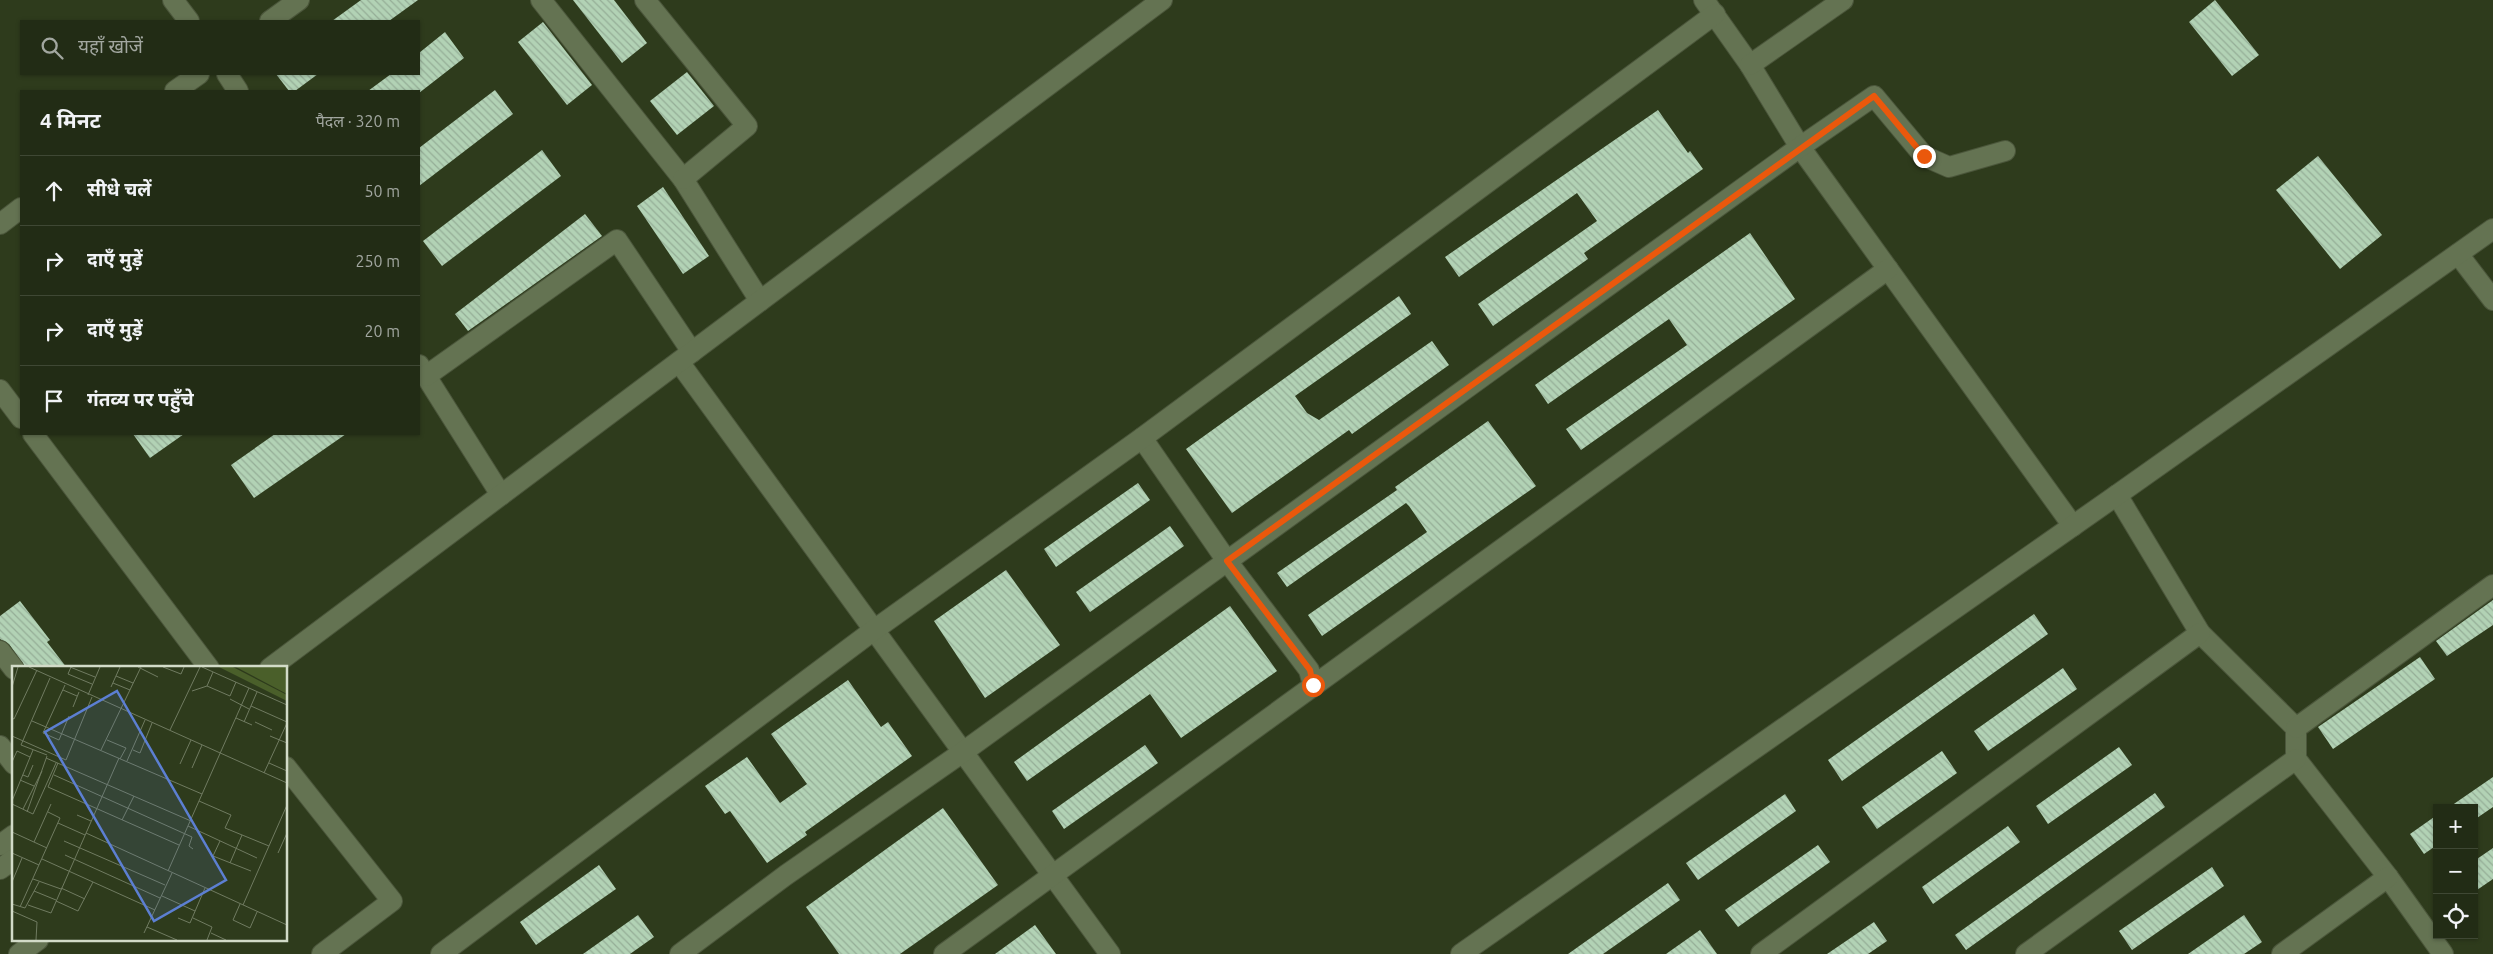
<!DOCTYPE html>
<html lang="hi">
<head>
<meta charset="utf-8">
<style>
	body { margin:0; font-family:Ubuntu,"Noto Sans Devanagari",sans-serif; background:#2e3822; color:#f1f3f6 }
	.controls { position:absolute; right:15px; bottom:15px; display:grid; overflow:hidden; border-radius:0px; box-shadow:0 1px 4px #0004 }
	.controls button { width:45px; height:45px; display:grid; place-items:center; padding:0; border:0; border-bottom:1px solid #3f4834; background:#222c15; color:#f1f3f6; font:25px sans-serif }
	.stop { position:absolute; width:15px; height:15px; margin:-11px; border:4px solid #ea580c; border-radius:50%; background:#fff }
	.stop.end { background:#ea580c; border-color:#fff; box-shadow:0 1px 5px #0008 }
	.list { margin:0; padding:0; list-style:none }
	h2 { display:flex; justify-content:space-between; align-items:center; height:65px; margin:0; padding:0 20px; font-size:21px }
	h2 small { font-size:16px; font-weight:400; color:#a2a7a0 }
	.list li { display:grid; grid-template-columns:32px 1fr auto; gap:15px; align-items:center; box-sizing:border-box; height:70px; padding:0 20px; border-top:1px solid #3f4834 }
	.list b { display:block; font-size:19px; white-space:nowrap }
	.list em { font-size:16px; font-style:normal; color:#a2a7a0 }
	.icon { flex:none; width:28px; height:28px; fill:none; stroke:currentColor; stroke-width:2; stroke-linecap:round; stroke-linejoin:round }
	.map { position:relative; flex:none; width:2493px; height:954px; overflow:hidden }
	.search { position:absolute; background:#222c15; box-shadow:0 1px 4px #0004; left:20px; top:20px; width:400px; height:55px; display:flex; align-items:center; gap:12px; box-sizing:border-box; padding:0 18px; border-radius:0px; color:#a2a7a0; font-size:19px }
	.panel { position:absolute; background:#222c15; box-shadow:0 1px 4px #0004; left:20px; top:90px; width:400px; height:345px; border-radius:0px }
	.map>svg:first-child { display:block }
	.building { fill:url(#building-back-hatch) }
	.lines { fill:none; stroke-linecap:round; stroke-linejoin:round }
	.street-casing { stroke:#4b563b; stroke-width:22 }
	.street { stroke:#647352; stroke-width:20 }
	.route { stroke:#ea580c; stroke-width:6 }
	.inset-road { fill:none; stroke:#707b61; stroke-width:1 }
	.view { fill:#5c7fd2; fill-opacity:0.15; stroke:#5c7fd2; stroke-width:2.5 }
	.inset-edge { fill:none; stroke:#d2dbc8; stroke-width:2.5 }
</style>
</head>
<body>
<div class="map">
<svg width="2493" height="954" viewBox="0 0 2493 954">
	<defs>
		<pattern id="building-back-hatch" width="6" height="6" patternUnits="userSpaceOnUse" patternTransform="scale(1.25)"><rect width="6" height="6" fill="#b2d2b5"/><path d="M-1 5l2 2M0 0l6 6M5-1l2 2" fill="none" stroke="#95ae97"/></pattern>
	</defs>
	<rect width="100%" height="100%" fill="#2e3b1c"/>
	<!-- building -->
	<g class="building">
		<polygon points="361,0 418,0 389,21 332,21"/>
		<polygon points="573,0 614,0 647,43 622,63"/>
		<polygon points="2215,0 2259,55 2232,76 2189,22"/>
		<polygon points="543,22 592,85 567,105 518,42"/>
		<polygon points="445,32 464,58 419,93 368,91 391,74 419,74 419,53"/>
		<polygon points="687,72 714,106 677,135 650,101"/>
		<polygon points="276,74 318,74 295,91 289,91"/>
		<polygon points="495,90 513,114 419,186 419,148"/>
		<polygon points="1658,110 1688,153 1690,151 1703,169 1584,253 1588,259 1493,326 1478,304 1597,221 1577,193 1459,277 1445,257"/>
		<polygon points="542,150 561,176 442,266 423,241"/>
		<polygon points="2318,156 2382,235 2340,269 2276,190"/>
		<polygon points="663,187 709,256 683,274 637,206"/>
		<polygon points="585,214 602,236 468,331 455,314"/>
		<polygon points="1750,233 1795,299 1581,450 1566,429 1687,345 1669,319 1548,404 1535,385"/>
		<polygon points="1399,296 1411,314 1295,396 1307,413 1319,420 1432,341 1449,365 1352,434 1349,430 1232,513 1186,449"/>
		<polygon points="1488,421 1536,486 1322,636 1308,615 1427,532 1409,506 1406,503 1287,587 1277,573 1397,490 1395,487"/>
		<polygon points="133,434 184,434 150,458"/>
		<polygon points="275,434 346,434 254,498 231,465"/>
		<polygon points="1138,483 1150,500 1056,567 1044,549"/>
		<polygon points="1170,526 1184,546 1090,612 1076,592"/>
		<polygon points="1006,570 1060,645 985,698 934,621"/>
		<polygon points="2493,600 2493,625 2447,656 2436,641"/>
		<polygon points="20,601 50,640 47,642 67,668 26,668 9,644 0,639 0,616"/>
		<polygon points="1230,606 1277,671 1181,738 1150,694 1027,781 1014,762"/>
		<polygon points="2034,614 2048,634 1842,781 1828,760"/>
		<polygon points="2420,657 2435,679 2333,749 2318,727"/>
		<polygon points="2063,668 2077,689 1988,751 1974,731"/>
		<polygon points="848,680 881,727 888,722 912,756 805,832 807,835 767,863 730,811 725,814 705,786 747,757 780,803 807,784 771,734"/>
		<polygon points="1145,745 1158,763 1064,829 1052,811"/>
		<polygon points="2119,747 2132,765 2048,824 2036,806"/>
		<polygon points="1942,751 1957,773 1877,829 1862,807"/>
		<polygon points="2493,777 2493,807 2474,820 2474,808 2448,808"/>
		<polygon points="2155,793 2165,807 1966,950 1955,935"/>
		<polygon points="1785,794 1796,811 1698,880 1686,863"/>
		<polygon points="943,808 998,885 900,954 839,954 806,907"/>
		<polygon points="2437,815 2437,845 2424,854 2410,834"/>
		<polygon points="2008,826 2020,842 1933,904 1922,887"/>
		<polygon points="1818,845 1830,862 1738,927 1725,910"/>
		<polygon points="2493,848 2493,879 2474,892 2474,861"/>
		<polygon points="599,865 616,889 536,945 520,922"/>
		<polygon points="2212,867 2224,886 2132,950 2119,931"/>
		<polygon points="1668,883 1680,900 1603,954 1568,954"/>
		<polygon points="638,915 654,937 630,954 583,954"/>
		<polygon points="2244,915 2262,942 2244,954 2188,954"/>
		<polygon points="1874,922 1887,941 1868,954 1827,954"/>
		<polygon points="1035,925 1056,954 995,954"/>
		<polygon points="1700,930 1717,954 1666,954"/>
	</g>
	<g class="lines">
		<!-- street casing -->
		<g class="street-casing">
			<g id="street">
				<polyline points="173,0 189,21"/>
				<polyline points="541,0 683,179 760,301"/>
				<polyline points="645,0 747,126 683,179"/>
				<polyline points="1704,0 1750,65 1800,147 2073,526"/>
				<polyline points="270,21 299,0"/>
				<polyline points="1750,65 1843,0"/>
				<polyline points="227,74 238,91"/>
				<polyline points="175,91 199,74"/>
				<polyline points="0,224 21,208"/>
				<polyline points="2458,254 2493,300"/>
				<polyline points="679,362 1110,954"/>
				<polyline points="419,365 501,495"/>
				<polyline points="426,376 617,240 692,352"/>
				<polyline points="0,390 21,418"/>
				<polyline points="33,434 209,668"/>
				<polyline points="1142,438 1227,561 1309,670 1313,685"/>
				<polyline points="2117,495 2200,633 2296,728 2296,759 2388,877 2443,954"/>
				<polyline points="0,651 14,669"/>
				<polyline points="270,668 1162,0"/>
				<polyline points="2296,728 2493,585"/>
				<polyline points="0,746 14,764"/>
				<polyline points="286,767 392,901 322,954"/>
				<polyline points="0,845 14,835"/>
				<polyline points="0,869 14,859"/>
				<polyline points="19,954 38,940"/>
				<polyline points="441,954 874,630 1142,438 1715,14"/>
				<polyline points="680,954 786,875 963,752 1800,147 1874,96 1924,156 1949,167 2005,151"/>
				<polyline points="944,954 1888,269"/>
				<polyline points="1461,954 2117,495 2493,229"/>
				<polyline points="1761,954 2200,633"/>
				<polyline points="2026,954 2296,759"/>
				<polyline points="2282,954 2388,877"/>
			</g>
		</g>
		<!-- street -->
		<use href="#street" class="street"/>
	</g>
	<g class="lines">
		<!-- route -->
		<polyline class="route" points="1313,685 1310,670 1227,561 1874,96 1924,156"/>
	</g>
	<!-- overview -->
	<g transform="translate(12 666)">
		<rect width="275" height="275" fill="#2e3b1c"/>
		<path d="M207,1H221L275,29V35ZM223,1H275V28L224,1Z" fill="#4a5f2a"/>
		<path class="inset-road" d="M17,1L275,117M58,1L83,11M59,1L56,8L80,18M126,1L146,11M151,1L169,8L172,1M190,1L275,39M104,10L121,17M101,17L118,24M53,19L31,67L47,74L57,50M195,20L218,30L224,16M0,21L6,1M99,21L108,1M51,24L65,30M180,25L195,20L201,6M76,29L88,1M218,33L237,43M239,40L275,56M61,41L67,26M0,52L2,53L25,4M224,52L240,59M20,55L190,128M232,56L245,26M243,56L260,64M158,64L188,1M0,70L54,94L80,31M258,70L275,77M95,74L114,82L108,93M89,84L129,1M121,84L128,87L140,57M35,89L9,79L38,12M34,92L179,155M115,95L133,54M0,96L5,85L18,91M46,97L36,121L167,179M257,97L275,105M168,98L179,74M180,102L190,79M252,107L275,57M11,109L16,111L21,99M42,109L180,171L177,180L181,183M8,114L22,120M0,135L21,84M187,135L219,149L213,162L257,180M0,138L21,148L44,97M11,143L30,105M15,146L35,90M65,149L79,155M110,154L122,130M46,157L73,169M176,160L245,192M0,166L35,182M74,167L275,259M52,175L153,219M208,175L201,190L239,205M22,176L39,138M0,187L27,199M266,187L275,167M53,189L148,232M30,193L143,244M218,197L230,169M156,205L237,22M21,213L49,223M0,216L10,192M49,222L73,233M22,225L44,234M150,230L183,245M44,235L66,245L81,216M0,238L13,242L27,216M228,238L221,254L238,262L245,246M16,239L39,247L107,92M231,239L275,139M8,241L48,152L36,146M0,245L25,256L24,274M166,252L178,257L193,222M181,252L200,261L195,274M135,261L165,274M132,267L160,207M199,267L214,274"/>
		<path class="view" d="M105,25L214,214L142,255L33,66Z"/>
		<rect width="275" height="275" class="inset-edge"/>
	</g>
</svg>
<div class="controls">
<button>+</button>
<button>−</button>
<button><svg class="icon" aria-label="locate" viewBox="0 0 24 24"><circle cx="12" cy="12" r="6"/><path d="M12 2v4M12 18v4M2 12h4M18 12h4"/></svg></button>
</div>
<div class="stop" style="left:1313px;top:685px"></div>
<div class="stop end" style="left:1924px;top:156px"></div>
<div class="search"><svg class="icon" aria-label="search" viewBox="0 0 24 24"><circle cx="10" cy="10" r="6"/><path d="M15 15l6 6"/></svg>यहाँ खोजें</div>
<section class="panel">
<h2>4 मिनट<small>पैदल · 320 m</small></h2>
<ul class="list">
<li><svg class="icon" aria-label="ahead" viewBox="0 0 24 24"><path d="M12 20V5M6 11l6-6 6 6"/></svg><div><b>सीधे चलें</b></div><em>50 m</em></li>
<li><svg class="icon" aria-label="right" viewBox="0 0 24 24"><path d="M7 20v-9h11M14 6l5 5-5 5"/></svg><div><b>दाएँ मुड़ें</b></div><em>250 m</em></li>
<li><svg class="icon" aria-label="right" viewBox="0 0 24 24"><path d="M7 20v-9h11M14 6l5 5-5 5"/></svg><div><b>दाएँ मुड़ें</b></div><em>20 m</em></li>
<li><svg class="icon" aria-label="arrive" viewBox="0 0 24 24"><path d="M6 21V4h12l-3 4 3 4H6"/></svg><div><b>गंतव्य पर पहुँचे</b></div></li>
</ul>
</section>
</div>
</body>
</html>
